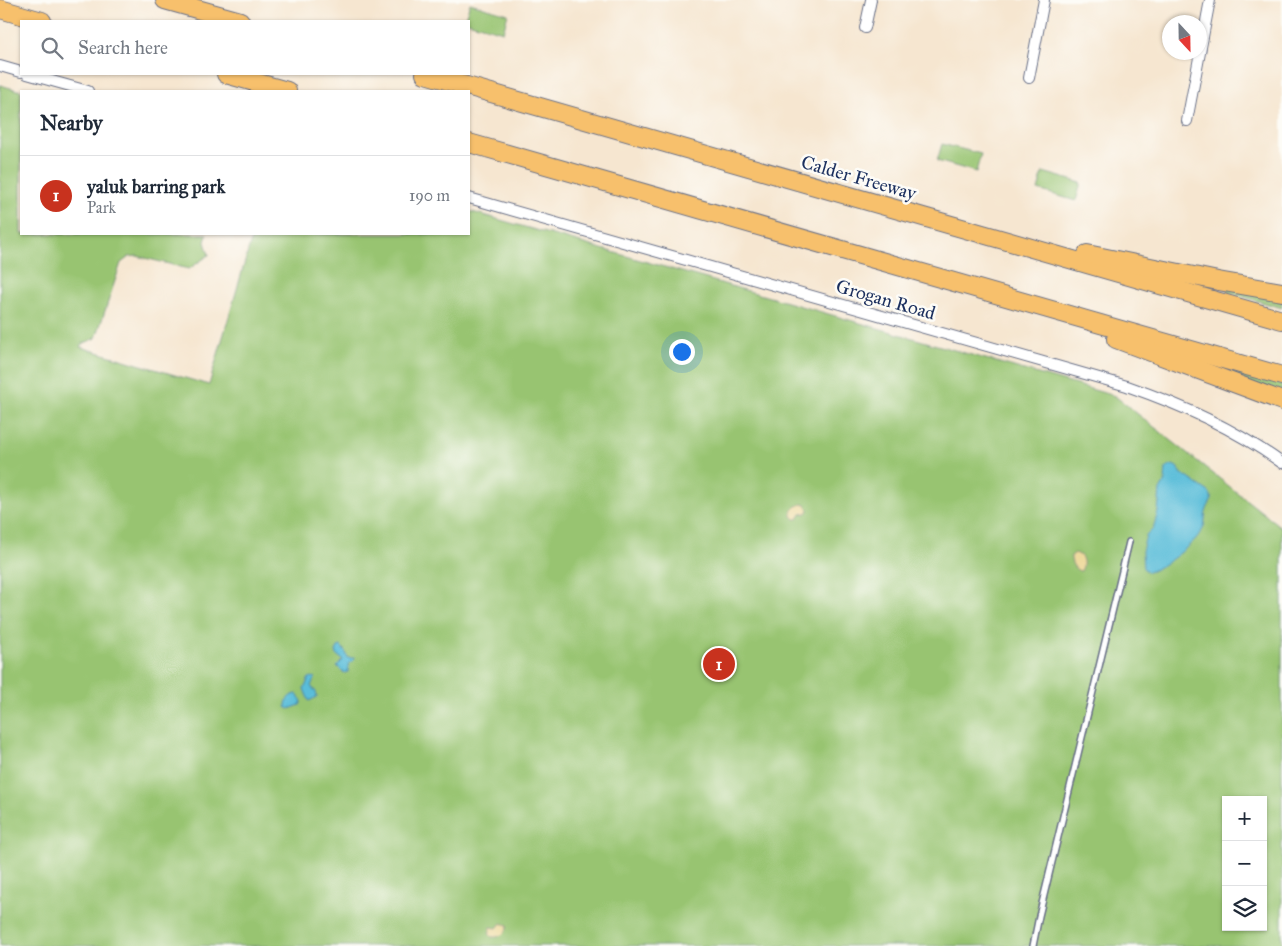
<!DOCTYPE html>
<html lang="en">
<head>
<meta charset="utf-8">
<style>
	body { margin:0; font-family:"IM FELL Great Primer",serif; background:#f2f2f3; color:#1f2937 }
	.controls { position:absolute; right:15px; bottom:15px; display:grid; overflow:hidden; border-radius:0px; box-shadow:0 1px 4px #0004 }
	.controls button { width:45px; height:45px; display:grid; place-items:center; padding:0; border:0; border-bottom:1px solid #e0e1e3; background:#fff; color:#1f2937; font:25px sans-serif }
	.compass { position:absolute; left:1162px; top:15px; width:45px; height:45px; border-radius:50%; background:#fff; box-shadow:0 1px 4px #0004; rotate:158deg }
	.you { position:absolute; left:681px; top:351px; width:18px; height:18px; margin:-12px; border:4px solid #fff; border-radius:50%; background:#1a73e8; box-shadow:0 0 0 8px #1a73e833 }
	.badge { display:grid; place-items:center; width:32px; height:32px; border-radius:50%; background:#c8321e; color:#fff; font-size:16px; font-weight:700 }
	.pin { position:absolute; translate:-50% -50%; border:2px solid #fff; box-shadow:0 1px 5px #0006 }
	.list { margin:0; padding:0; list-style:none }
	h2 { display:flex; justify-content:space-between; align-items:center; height:65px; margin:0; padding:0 20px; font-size:21px }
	h2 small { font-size:16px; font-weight:400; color:#747a83 }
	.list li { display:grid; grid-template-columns:32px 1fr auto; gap:15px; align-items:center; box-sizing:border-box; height:80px; padding:0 20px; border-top:1px solid #e0e1e3 }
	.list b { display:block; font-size:19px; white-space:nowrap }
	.list p { margin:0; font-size:16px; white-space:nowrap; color:#747a83 }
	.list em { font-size:16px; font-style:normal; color:#747a83 }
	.icon { flex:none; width:28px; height:28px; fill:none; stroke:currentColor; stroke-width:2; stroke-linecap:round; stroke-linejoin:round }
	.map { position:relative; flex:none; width:1282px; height:946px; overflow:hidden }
	.search { position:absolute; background:#fff; box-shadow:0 1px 4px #0004; left:20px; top:20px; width:450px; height:55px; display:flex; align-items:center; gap:12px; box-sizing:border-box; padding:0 18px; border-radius:0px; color:#747a83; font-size:19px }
	.panel { position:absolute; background:#fff; box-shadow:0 1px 4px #0004; left:20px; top:90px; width:450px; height:145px; border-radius:0px }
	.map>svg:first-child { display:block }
	.green { fill:#98c471; stroke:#5a7a68; fill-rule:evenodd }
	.sand { fill:#eeda9e; stroke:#84847e }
	.water { fill:#5abdd9; stroke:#3a769c }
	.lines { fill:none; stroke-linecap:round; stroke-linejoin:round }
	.service-casing { stroke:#686f86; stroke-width:8 }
	.minor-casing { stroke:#686f86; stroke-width:12 }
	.motorway-casing { stroke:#686f86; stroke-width:20 }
	.service { stroke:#fff; stroke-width:5 }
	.minor { stroke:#fff; stroke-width:10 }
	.motorway { stroke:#f7c06c; stroke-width:18 }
	.labels { text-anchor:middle; stroke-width:5; stroke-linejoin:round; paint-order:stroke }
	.street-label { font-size:19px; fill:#1b2f5e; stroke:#fdfcf7 }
</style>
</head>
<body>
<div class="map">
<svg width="1282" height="946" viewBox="0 0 1282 946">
	<rect width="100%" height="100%" fill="#fdfcf7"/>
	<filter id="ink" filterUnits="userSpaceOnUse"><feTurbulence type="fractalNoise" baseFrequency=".02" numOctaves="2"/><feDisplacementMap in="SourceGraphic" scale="10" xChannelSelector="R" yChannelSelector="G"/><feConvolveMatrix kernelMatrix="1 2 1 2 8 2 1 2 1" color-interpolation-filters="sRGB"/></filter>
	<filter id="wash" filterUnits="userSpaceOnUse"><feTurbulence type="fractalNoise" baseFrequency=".0096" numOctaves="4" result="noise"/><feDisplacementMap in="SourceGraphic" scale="20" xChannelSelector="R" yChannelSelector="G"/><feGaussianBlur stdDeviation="1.12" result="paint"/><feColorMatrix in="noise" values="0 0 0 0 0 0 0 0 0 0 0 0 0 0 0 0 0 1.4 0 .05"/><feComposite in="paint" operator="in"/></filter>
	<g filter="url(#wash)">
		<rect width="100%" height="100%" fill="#f6e6d0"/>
		<!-- green -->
		<g class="green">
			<polygon points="470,3 508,14 503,32 464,21"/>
			<path d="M0,85L21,91V234H207L205,242L209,255L189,269L137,256L129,257L121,263L96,338L82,344L80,347L209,385L253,234H469V211L1115,396L1282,528V946H0ZM1226,800H1263V927H1226Z"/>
			<polygon points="942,144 981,154 976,172 937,161"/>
			<polygon points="1043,172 1081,183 1076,201 1038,190"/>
			<polygon points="1227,287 1282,297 1282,308 1227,292"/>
			<polygon points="1186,357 1282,384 1282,396"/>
		</g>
		<!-- sand -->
		<g class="sand">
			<path d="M802,504L806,505L809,510L807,513L801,514L798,519H795L792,516C791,509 796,506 802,504Z"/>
			<path d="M1075,553C1084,555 1085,564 1081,571C1075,571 1070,562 1071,556Z"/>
			<path d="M501,923L508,925C507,933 500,938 492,937L489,934L491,927L497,928Z"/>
		</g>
		<!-- water -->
		<g class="water">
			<path d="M1173,465L1177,467L1181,473L1209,492C1214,500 1210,502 1207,509C1204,515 1206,523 1203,529C1197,542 1162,569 1148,572L1143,568L1142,551L1146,536L1153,529L1158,512L1160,490L1165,481L1166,468Z"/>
			<polygon points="341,646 346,653 348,658 355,658 353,661 349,663 348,672 344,673 337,666 343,660 337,655 336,651 338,647"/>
			<polygon points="312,677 315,678 311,686 316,692 317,697 309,701 304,689 309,678"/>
			<path d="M297,694L302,701L300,705L289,709L286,707C286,699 289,695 297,694Z"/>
		</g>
	</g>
	<g filter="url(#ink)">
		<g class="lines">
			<!-- service casing -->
			<g class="service-casing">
				<polyline id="service" points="1033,946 1039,916 1129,542"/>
			</g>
			<!-- minor casing -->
			<g class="minor-casing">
				<g id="minor">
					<polyline points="865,28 871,0"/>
					<polyline points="0,66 21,72"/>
					<polyline points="27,74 88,91"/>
					<polyline points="1029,78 1044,0"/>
					<polyline points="1187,121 1210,0"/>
					<path d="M469,198L1127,386C1184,406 1233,428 1282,463"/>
				</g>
			</g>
			<!-- motorway casing -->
			<g class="motorway-casing">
				<g id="motorway">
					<polyline points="165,0 240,21"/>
					<polyline points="0,9 42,21"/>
					<polyline points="226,74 287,91"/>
					<polyline points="425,74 1282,320"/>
					<polyline points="469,143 1282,376"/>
					<polyline points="1087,254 1218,281 1282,292"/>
					<polyline points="1116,339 1282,401"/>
				</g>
			</g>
			<!-- service -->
			<use href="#service" class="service"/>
			<!-- minor -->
			<use href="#minor" class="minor"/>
			<!-- motorway -->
			<use href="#motorway" class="motorway"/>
		</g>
	</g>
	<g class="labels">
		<!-- street labels -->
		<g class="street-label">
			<text transform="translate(859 177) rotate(16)" y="7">Calder Freeway</text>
			<text transform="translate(886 299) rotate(16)" y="7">Grogan Road</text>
		</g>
	</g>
</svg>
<div class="controls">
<button>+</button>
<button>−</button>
<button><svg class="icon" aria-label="layers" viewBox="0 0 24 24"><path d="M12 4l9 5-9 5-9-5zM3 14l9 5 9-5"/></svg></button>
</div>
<svg class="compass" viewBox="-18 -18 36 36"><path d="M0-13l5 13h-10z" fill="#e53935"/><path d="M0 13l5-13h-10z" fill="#747a83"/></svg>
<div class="you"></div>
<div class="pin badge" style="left:719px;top:664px">1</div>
<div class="search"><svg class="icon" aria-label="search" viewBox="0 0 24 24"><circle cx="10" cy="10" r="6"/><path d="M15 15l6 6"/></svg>Search here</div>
<section class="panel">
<h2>Nearby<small></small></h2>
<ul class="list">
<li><span class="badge">1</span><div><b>yaluk barring park</b><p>Park</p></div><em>190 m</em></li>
</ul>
</section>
</div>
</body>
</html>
